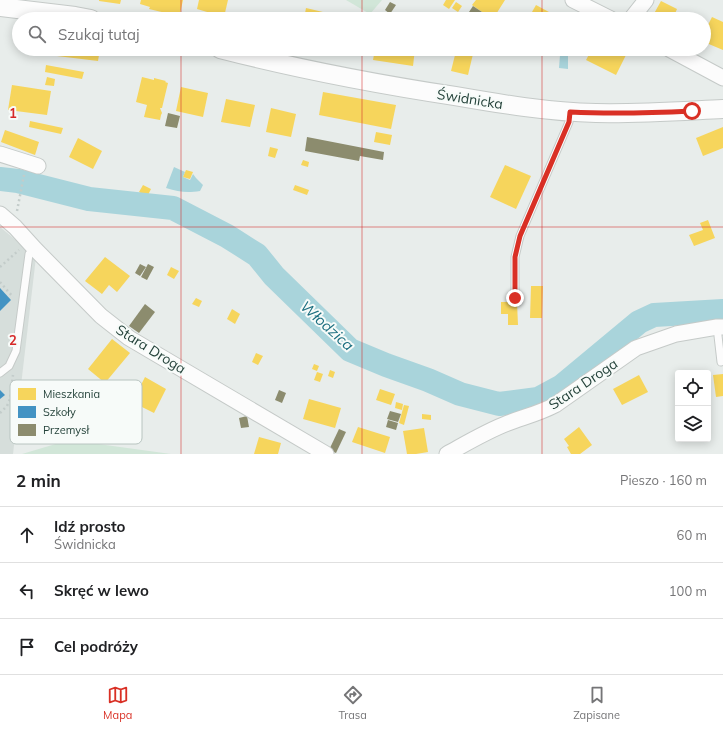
<!DOCTYPE html>
<html lang="pl">
<head>
<meta charset="utf-8">
<style>
	body { margin:0; font-family:Mulish,sans-serif; background:#f2f2f2; color:#202124 }
	.controls { position:absolute; right:12px; bottom:12px; display:grid; overflow:hidden; border-radius:4px; box-shadow:0 2px 10px #0003 }
	.controls button { width:36px; height:36px; display:grid; place-items:center; padding:0; border:0; border-bottom:1px solid #e0e0e0; background:#fff; color:#202124; font:20px sans-serif }
	.stop { position:absolute; width:12px; height:12px; margin:-9px; border:3px solid #d93025; border-radius:50%; background:#fff }
	.stop.end { background:#d93025; border-color:#fff; box-shadow:0 1px 4px #0008 }
	.list { margin:0; padding:0; list-style:none }
	h2 { display:flex; justify-content:space-between; align-items:center; height:52px; margin:0; padding:0 16px; font-size:17px }
	h2 small { font-size:13px; font-weight:400; color:#757577 }
	.list li { display:grid; grid-template-columns:26px 1fr auto; gap:12px; align-items:center; box-sizing:border-box; height:56px; padding:0 16px; border-top:1px solid #e0e0e0 }
	.list b { display:block; font-size:15px; white-space:nowrap }
	.list p { margin:0; font-size:13px; white-space:nowrap; color:#757577 }
	.list em { font-size:13px; font-style:normal; color:#757577 }
	.icon { flex:none; width:22px; height:22px; fill:none; stroke:currentColor; stroke-width:2; stroke-linecap:round; stroke-linejoin:round }
	.map { position:relative; flex:none; width:723px; height:454px; overflow:hidden }
	.search { position:absolute; background:#fff; box-shadow:0 2px 10px #0003; left:12px; right:12px; top:12px; height:44px; display:flex; align-items:center; gap:10px; box-sizing:border-box; padding:0 14px; border-radius:22px; color:#757577; font-size:15px }
	.sheet { height:220px; background:#fff }
	nav { display:flex; justify-content:space-around; align-items:center; box-sizing:border-box; height:56px; border-top:1px solid #e0e0e0; background:#fff; font-size:11px; color:#757577 }
	nav a { display:grid; justify-items:center; gap:2px }
	nav .on { color:#d93025 }
	.map>svg:first-child { display:block }
	.built { fill:#d6dedb }
	.green { fill:#d1e6d8 }
	.water { fill:#a9d4db }
	.homes { fill:#f6d55c }
	.schools { fill:#4393c3 }
	.industry { fill:#8c8c6e }
	.lines { fill:none; stroke-linecap:round; stroke-linejoin:round }
	.river { stroke:#a9d4db; stroke-width:24 }
	.service-casing { stroke:#c5cac8; stroke-width:9 }
	.minor-casing { stroke:#c5cac8; stroke-width:17 }
	.tertiary-casing { stroke:#c5cac8; stroke-width:20 }
	.path { stroke:#c3ccca; stroke-width:2.5; stroke-dasharray:2 3; stroke-linecap:butt }
	.service { stroke:#fcfcfc; stroke-width:7 }
	.minor { stroke:#fcfcfc; stroke-width:15 }
	.tertiary { stroke:#fcfcfc; stroke-width:18 }
	.route { stroke:#d93025; stroke-width:5 }
	.grid { fill:none; stroke:#d62828; stroke-width:1; stroke-opacity:0.55 }
	.labels { text-anchor:middle; stroke-width:4; stroke-linejoin:round; paint-order:stroke }
	.street-label { font-size:14px; fill:#24423a; stroke:#f7fbf9 }
	.water-label { font-size:15px; font-style:italic; fill:#1c6f80; stroke:#f7fbf9 }
	.key { fill:#f7fbf9; stroke:#b8c4c0; stroke-width:1 }
	.key-label { font-size:11px; fill:#24423a }
	.grid-label { font-size:13px; text-anchor:middle; font-weight:bold; fill:#d62828; stroke:#f7fbf9; stroke-width:4; stroke-linejoin:round; paint-order:stroke }
</style>
</head>
<body>
<div class="map">
<svg width="723" height="454" viewBox="0 0 723 454">
	<rect width="100%" height="100%" fill="#e8edeb"/>
	<!-- built -->
	<polygon class="built" points="0,227 36,257 13,454 0,454"/>
	<!-- green -->
	<g class="green">
		<polygon points="346,0 382,0 370,14"/>
		<polygon points="69,440 171,454 22,454"/>
	</g>
	<!-- water -->
	<g class="water">
		<polygon points="560,55 568,56 568,69 559,68"/>
		<path d="M174,167L185,172L183,177L190,180L193,174L196,178L203,185L200,191C187,193 179,192 166,188Z"/>
	</g>
	<!-- homes -->
	<g class="homes">
		<polygon points="99,0 121,0 120,4 99,1"/>
		<polygon points="141,0 183,0 180,14 170,12 170,14 149,9 150,7 140,4"/>
		<polygon points="199,0 228,0 224,17 197,9"/>
		<polygon points="446,0 455,0 449,9 443,5"/>
		<polygon points="476,0 505,0 493,19 486,19 480,15 482,12 472,5"/>
		<polygon points="661,1 677,9 674,16 679,19 651,19"/>
		<polygon points="456,2 462,6 458,12 452,8"/>
		<polygon points="536,5 560,18 560,19 528,19"/>
		<polygon points="306,8 344,17 344,19 304,19"/>
		<polygon points="461,12 470,16 468,19 458,19"/>
		<polygon points="427,15 432,16 431,19 426,19"/>
		<polygon points="712,17 723,22 723,50 704,42 704,33"/>
		<polygon points="58,49 100,49 98,61 57,56"/>
		<polygon points="308,49 320,49 320,52"/>
		<polygon points="375,49 415,49 413,66 373,60"/>
		<polygon points="592,49 624,49 628,51 616,75 586,60"/>
		<polygon points="456,51 473,54 468,75 451,71"/>
		<polygon points="46,65 84,72 82,79 45,72"/>
		<polygon points="47,77 55,79 54,86 45,85"/>
		<polygon points="142,77 154,80 154,78 166,81 165,82 168,83 162,108 160,108 162,113 161,115 160,120 144,117 147,105 136,102"/>
		<polygon points="12,85 51,91 47,115 8,110"/>
		<polygon points="181,87 208,93 203,117 176,111"/>
		<polygon points="323,92 396,105 391,129 319,115"/>
		<polygon points="226,99 255,105 250,127 221,122"/>
		<polygon points="271,108 296,114 291,137 266,132"/>
		<polygon points="30,121 63,128 61,134 29,127"/>
		<polygon points="723,127 723,148 703,156 696,138"/>
		<polygon points="5,130 39,142 35,155 1,142"/>
		<polygon points="376,132 392,135 390,145 374,142"/>
		<polygon points="78,138 102,151 93,169 69,157"/>
		<polygon points="270,147 278,149 275,158 268,156"/>
		<polygon points="303,160 309,162 308,167 301,165"/>
		<polygon points="505,165 531,176 516,209 490,197"/>
		<polygon points="186,170 193,172 190,179 183,177"/>
		<polygon points="143,185 151,189 147,197 139,192"/>
		<polygon points="295,185 309,190 307,195 293,190"/>
		<polygon points="708,220 715,238 694,246 689,235 703,230 700,223"/>
		<polygon points="105,257 130,276 117,292 109,285 102,294 85,281"/>
		<polygon points="171,267 179,271 174,279 167,275"/>
		<polygon points="531,286 543,286 542,318 530,318"/>
		<polygon points="196,298 202,301 199,307 192,304"/>
		<polygon points="501,302 517,302 518,325 508,325 508,314 501,314"/>
		<polygon points="232,309 240,314 235,324 227,319"/>
		<polygon points="112,339 130,353 105,383 88,369"/>
		<polygon points="256,353 263,356 258,365 252,362"/>
		<polygon points="314,364 319,366 317,371 312,369"/>
		<polygon points="330,370 335,372 333,378 328,376"/>
		<polygon points="317,372 323,374 320,382 314,380"/>
		<polygon points="723,374 723,396 716,397 713,375"/>
		<polygon points="639,375 648,392 622,405 613,389"/>
		<polygon points="145,377 166,389 154,413 142,407 142,408 132,403"/>
		<polygon points="380,389 395,394 391,405 376,400"/>
		<polygon points="309,399 341,408 335,428 303,419"/>
		<polygon points="396,402 403,404 402,410 395,408"/>
		<polygon points="404,405 409,406 404,425 399,423"/>
		<polygon points="422,414 431,415 431,420 422,419"/>
		<polygon points="358,427 390,437 385,453 352,442"/>
		<polygon points="579,427 592,445 580,454 571,454 567,447 569,446 564,439"/>
		<polygon points="424,428 428,452 416,454 407,454 403,431"/>
		<polygon points="259,437 281,443 278,454 254,454"/>
	</g>
	<!-- schools -->
	<g class="schools">
		<polygon points="0,288 11,300 0,311"/>
		<polygon points="0,390 5,395 0,399"/>
	</g>
	<!-- industry -->
	<g class="industry">
		<polygon points="390,2 396,5 390,14 385,10"/>
		<polygon points="473,6 482,12 478,18 469,12"/>
		<polygon points="168,113 180,116 177,128 165,126"/>
		<polygon points="307,137 384,152 383,160 360,156 359,161 305,151"/>
		<polygon points="140,264 146,267 140,276 135,273"/>
		<polygon points="148,264 154,267 147,280 141,277"/>
		<polygon points="145,304 155,312 139,333 129,326"/>
		<polygon points="279,390 286,393 282,403 275,400"/>
		<polygon points="390,411 401,414 398,422 387,419"/>
		<polygon points="247,416 249,427 241,428 239,418"/>
		<polygon points="388,420 398,423 396,430 386,427"/>
		<polygon points="339,429 346,432 336,453 329,450"/>
	</g>
	<g class="lines">
		<!-- river -->
		<polyline class="river" points="0,179 18,181 89,199 173,208 227,236 257,255 274,276 350,350 386,365 428,380 460,394 499,404 538,399 562,386 639,322 654,315 723,311"/>
		<!-- service casing -->
		<g class="service-casing">
			<g id="service">
				<polyline points="515,298 515,257 520,236 569,122 570,112"/>
				<polyline points="717,327 721,362"/>
				<polyline points="0,373 9,366 16,351 29,254 35,249"/>
			</g>
		</g>
		<!-- minor casing -->
		<g class="minor-casing">
			<g id="minor">
				<polyline points="573,0 611,19"/>
				<polyline points="631,19 646,0"/>
				<polyline points="669,49 723,78"/>
				<polyline points="0,154 38,166"/>
				<polyline points="0,214 15,227 35,249 101,316 129,338 326,454"/>
				<path d="M447,454C467,443 487,431 508,423C524,417 540,413 555,405L636,348L676,334L717,327H723"/>
			</g>
		</g>
		<!-- tertiary casing -->
		<g class="tertiary-casing">
			<g id="tertiary">
				<polyline points="0,7 75,16 91,19"/>
				<path d="M220,49C298,69 376,84 455,96C501,104 549,112 596,113C638,114 681,111 723,109"/>
			</g>
		</g>
		<!-- path -->
		<g class="path">
			<polyline points="17,211 24,175"/>
			<polyline points="0,267 19,250"/>
			<polyline points="0,282 13,297"/>
			<polyline points="0,413 7,406 10,399 13,375"/>
		</g>
		<!-- service -->
		<use href="#service" class="service"/>
		<!-- minor -->
		<use href="#minor" class="minor"/>
		<!-- tertiary -->
		<use href="#tertiary" class="tertiary"/>
	</g>
	<g class="lines">
		<!-- route -->
		<path class="route" d="M515,298V257L520,236L569,122L570,112C611,114 651,113 692,111"/>
	</g>
	<!-- grid -->
	<path class="grid" d="M181,0V19M362,0V19M542,0V19M181,49V454M362,49V454M542,49V454M0,227H723"/>
	<g class="labels">
		<!-- street labels -->
		<g class="street-label">
			<text transform="translate(470 99) rotate(9)" y="5">Świdnicka</text>
			<text transform="translate(151 349) rotate(32)" y="5">Stara Droga</text>
			<text transform="translate(583 384) rotate(-34)" y="5">Stara Droga</text>
		</g>
		<!-- water labels -->
		<g class="water-label">
			<text transform="translate(327 326) rotate(42)" y="5">Włodzica</text>
		</g>
	</g>
	<!-- legend -->
	<rect x="10" y="380" width="132" height="64" rx="6" class="key"/>
	<rect x="18" y="388" width="18" height="12" fill="#f6d55c"/>
	<rect x="18" y="406" width="18" height="12" fill="#4393c3"/>
	<rect x="18" y="424" width="18" height="12" fill="#8c8c6e"/>
	<g class="key-label">
		<text x="43" y="398">Mieszkania</text>
		<text x="43" y="416">Szkoły</text>
		<text x="43" y="434">Przemysł</text>
	</g>
	<g class="grid-label">
		<text x="13" y="118">1</text>
		<text x="13" y="345">2</text>
	</g>
</svg>
<div class="controls">
<button><svg class="icon" aria-label="locate" viewBox="0 0 24 24"><circle cx="12" cy="12" r="6"/><path d="M12 2v4M12 18v4M2 12h4M18 12h4"/></svg></button>
<button><svg class="icon" aria-label="layers" viewBox="0 0 24 24"><path d="M12 4l9 5-9 5-9-5zM3 14l9 5 9-5"/></svg></button>
</div>
<div class="stop" style="left:692px;top:111px"></div>
<div class="stop end" style="left:515px;top:298px"></div>
<div class="search"><svg class="icon" aria-label="search" viewBox="0 0 24 24"><circle cx="10" cy="10" r="6"/><path d="M15 15l6 6"/></svg>Szukaj tutaj</div>
</div>
<section class="sheet">
<h2>2 min<small>Pieszo · 160 m</small></h2>
<ul class="list">
<li><svg class="icon" aria-label="ahead" viewBox="0 0 24 24"><path d="M12 20V5M6 11l6-6 6 6"/></svg><div><b>Idź prosto</b><p>Świdnicka</p></div><em>60 m</em></li>
<li><svg class="icon" aria-label="left" viewBox="0 0 24 24"><path d="M17 20v-9H6M10 6l-5 5 5 5"/></svg><div><b>Skręć w lewo</b></div><em>100 m</em></li>
<li><svg class="icon" aria-label="arrive" viewBox="0 0 24 24"><path d="M6 21V4h12l-3 4 3 4H6"/></svg><div><b>Cel podróży</b></div></li>
</ul>
</section>
<nav>
<a class="on"><svg class="icon" aria-label="map" viewBox="0 0 24 24"><path d="M3 6l6-2 6 2 6-2v14l-6 2-6-2-6 2zM9 4v14M15 6v14"/></svg>Mapa</a>
<a><svg class="icon" aria-label="directions" viewBox="0 0 24 24"><path d="M12 3l9 9-9 9-9-9zM9 14v-3h6M13 9l2 2-2 2"/></svg>Trasa</a>
<a><svg class="icon" aria-label="saved" viewBox="0 0 24 24"><path d="M7 4h10v16l-5-4-5 4z"/></svg>Zapisane</a>
</nav>
</body>
</html>
